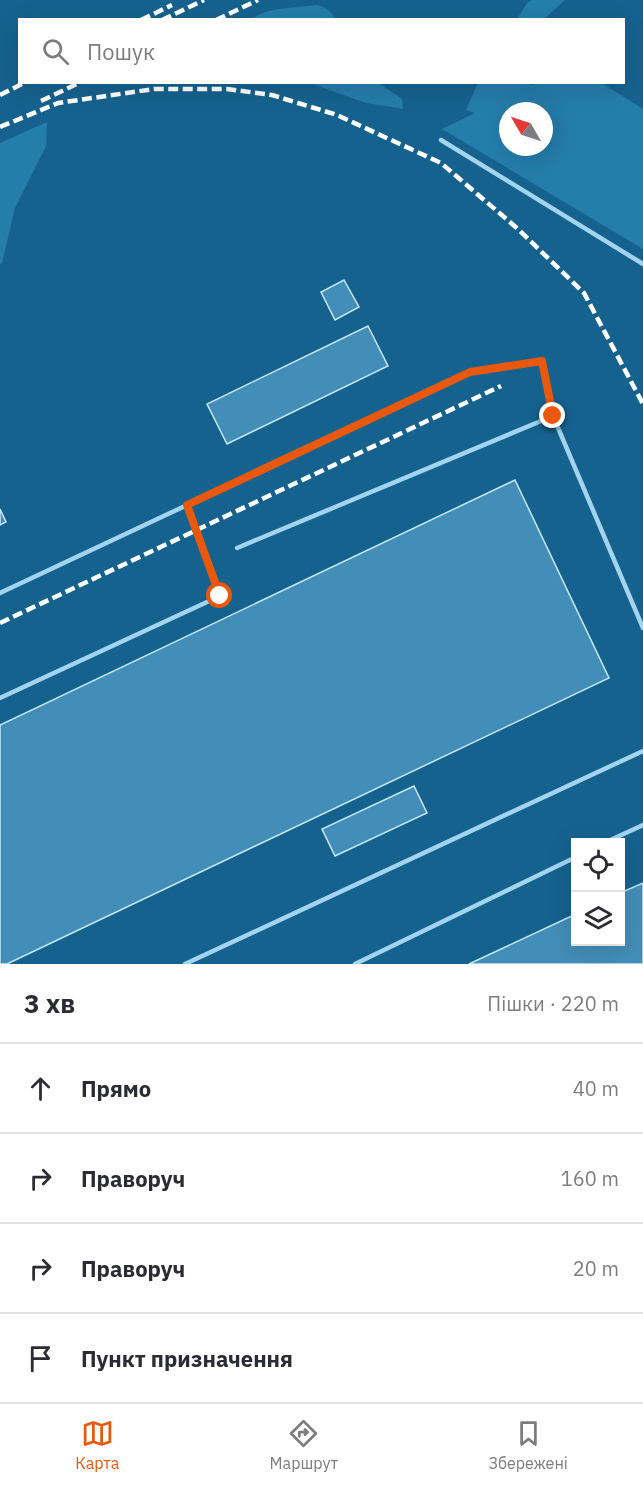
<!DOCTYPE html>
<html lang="uk">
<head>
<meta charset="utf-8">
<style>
	body { margin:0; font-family:"IBM Plex Sans",sans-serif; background:#f2f2f3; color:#2b2b33 }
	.controls { position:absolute; right:18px; bottom:18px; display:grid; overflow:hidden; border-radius:0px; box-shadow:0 6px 24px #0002 }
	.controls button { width:54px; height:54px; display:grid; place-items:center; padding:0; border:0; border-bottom:2px solid #e1e1e2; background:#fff; color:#2b2b33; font:30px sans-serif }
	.compass { position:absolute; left:499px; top:102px; width:54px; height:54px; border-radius:50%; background:#fff; box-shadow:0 6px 24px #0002; rotate:309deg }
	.stop { position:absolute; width:18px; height:18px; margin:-14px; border:4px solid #ea580c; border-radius:50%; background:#fff }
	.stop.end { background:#ea580c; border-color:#fff; box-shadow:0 2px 6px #0008 }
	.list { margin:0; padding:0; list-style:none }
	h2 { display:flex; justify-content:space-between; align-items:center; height:78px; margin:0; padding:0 24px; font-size:26px }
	h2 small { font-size:20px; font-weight:400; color:#7c7c81 }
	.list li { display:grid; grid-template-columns:39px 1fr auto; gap:18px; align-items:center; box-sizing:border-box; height:90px; padding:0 24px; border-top:2px solid #e1e1e2 }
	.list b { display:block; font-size:22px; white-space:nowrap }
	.list em { font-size:20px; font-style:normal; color:#7c7c81 }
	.icon { flex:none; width:33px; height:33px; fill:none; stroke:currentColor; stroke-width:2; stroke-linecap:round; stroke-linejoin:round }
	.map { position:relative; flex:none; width:643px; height:964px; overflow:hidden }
	.search { position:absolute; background:#fff; box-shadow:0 6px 24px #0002; left:18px; right:18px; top:18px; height:66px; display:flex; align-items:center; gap:15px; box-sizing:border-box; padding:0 21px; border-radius:0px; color:#7c7c81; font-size:22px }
	.sheet { height:438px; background:#fff }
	nav { display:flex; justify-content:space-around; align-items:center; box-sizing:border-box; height:84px; border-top:2px solid #e1e1e2; background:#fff; font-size:16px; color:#7c7c81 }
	nav a { display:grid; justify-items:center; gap:3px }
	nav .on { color:#ea580c }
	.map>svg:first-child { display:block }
	.green { fill:#257dab; fill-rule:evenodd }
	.building { fill:#438eb8; stroke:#c8e9fb; stroke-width:1.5 }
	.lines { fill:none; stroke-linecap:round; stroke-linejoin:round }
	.service { stroke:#a2d4f0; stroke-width:4.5 }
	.rail { stroke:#fff; stroke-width:4.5; stroke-dasharray:10 4.5; stroke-linecap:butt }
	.route { stroke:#ea580c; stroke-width:8 }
</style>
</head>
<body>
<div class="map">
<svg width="643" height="964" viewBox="0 0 643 964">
	<rect width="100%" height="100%" fill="#16628e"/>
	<!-- green -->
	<g class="green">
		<polygon points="532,0 565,0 544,19 517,19 527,3"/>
		<path d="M316,5C326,7 330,10 335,19H252C266,7 298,8 316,5Z"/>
		<polygon points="310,83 379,83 402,99 403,109 366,103"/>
		<path d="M537,83H602L643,109V249L442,129L475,113L466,110L478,83H527L532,85ZM508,111H544V147H508Z"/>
		<polygon points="47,122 46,146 15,208 2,263 0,264 0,143"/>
	</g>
	<!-- building -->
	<g class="building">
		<polygon points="344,280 359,307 335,320 321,292"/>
		<polygon points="368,326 388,366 227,444 207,404"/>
		<polygon points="515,480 609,678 7,964 0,964 0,725"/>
		<polygon points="0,509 6,522 0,525"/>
		<polygon points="414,786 427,813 335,856 322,829"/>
		<polygon points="643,883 643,964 469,964 576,914 576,942 620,942 620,893"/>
	</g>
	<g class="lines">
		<!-- service -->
		<g class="service">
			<polyline points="441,140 643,264"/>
			<polyline points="237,548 553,416"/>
			<polyline points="0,593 470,372 542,361 553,416 643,628"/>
			<polyline points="0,698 220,596 187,505"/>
			<polyline points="606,842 643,825"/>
			<polyline points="185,964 643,751"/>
			<polyline points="355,964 576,857"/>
		</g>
		<!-- rail -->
		<g class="rail">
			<polyline points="141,20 172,5"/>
			<polyline points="162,20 204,0"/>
			<polyline points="216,20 258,0"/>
			<polyline points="0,95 26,82"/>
			<polyline points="41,101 81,82"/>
			<polyline points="0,127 58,103 154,89 227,89 272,95 337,115 441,163 518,229 584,293 643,404"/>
			<polyline points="0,623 501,386"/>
		</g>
	</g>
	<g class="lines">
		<!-- route -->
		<polyline class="route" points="220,596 187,505 470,372 542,361 553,416"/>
	</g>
</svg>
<div class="controls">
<button><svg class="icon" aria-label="locate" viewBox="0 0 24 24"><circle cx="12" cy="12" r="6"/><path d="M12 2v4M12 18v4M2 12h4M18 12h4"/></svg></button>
<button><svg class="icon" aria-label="layers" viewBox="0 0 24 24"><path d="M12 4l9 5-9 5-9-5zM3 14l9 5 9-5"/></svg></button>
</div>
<svg class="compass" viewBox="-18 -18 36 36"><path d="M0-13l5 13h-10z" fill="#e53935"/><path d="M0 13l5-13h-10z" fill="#7c7c81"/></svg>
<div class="stop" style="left:220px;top:596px"></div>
<div class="stop end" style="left:553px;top:416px"></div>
<div class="search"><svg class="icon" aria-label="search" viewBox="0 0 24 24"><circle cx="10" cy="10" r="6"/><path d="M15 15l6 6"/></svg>Пошук</div>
</div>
<section class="sheet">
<h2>3 хв<small>Пішки · 220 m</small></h2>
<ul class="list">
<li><svg class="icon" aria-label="ahead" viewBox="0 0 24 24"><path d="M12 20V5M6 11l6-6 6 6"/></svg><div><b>Прямо</b></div><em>40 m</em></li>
<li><svg class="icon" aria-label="right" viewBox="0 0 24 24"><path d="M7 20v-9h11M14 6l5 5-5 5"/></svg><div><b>Праворуч</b></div><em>160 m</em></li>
<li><svg class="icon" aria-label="right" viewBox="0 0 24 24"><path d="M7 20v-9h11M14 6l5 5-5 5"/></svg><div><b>Праворуч</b></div><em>20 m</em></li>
<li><svg class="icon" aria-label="arrive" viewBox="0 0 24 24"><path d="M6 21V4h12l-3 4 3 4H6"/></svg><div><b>Пункт призначення</b></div></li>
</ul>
</section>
<nav>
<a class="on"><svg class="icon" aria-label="map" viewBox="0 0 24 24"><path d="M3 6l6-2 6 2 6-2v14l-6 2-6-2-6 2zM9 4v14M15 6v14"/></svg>Карта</a>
<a><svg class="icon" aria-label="directions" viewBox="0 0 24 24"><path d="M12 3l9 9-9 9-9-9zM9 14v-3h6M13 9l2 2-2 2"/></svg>Маршрут</a>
<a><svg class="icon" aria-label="saved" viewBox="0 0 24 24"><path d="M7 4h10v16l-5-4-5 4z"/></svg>Збережені</a>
</nav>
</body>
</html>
